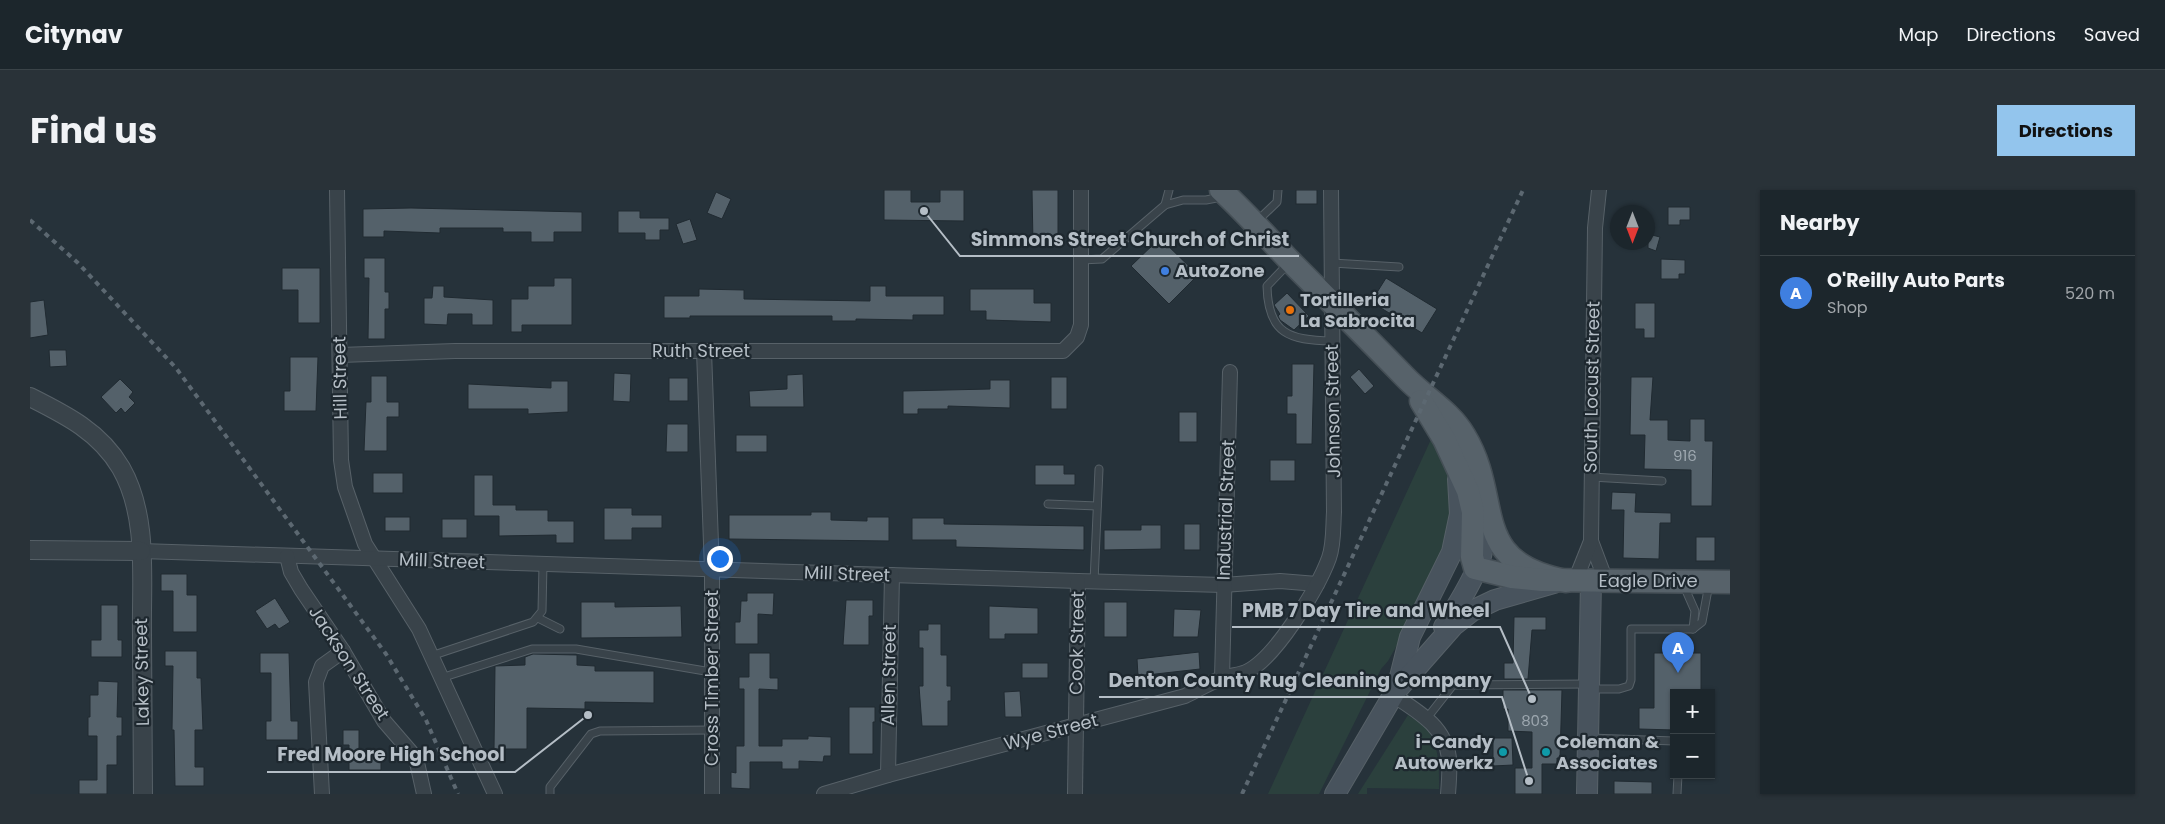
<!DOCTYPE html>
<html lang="en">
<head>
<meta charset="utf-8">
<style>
	body { margin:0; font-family:Poppins,sans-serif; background:#293238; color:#f1f3f6 }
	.controls { position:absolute; right:15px; bottom:15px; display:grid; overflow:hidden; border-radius:0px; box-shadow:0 1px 4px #0004 }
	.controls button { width:45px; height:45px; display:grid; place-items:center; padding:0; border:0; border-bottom:1px solid #3a4348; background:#1c262c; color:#f1f3f6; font:25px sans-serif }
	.compass { position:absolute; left:1580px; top:15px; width:45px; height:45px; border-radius:50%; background:#1c262c; box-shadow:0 1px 4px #0004; rotate:180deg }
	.you { position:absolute; left:689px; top:368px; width:18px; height:18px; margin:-12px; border:4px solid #fff; border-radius:50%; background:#1a73e8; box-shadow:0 0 0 8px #1a73e833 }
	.badge { display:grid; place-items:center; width:32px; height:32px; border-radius:50%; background:#93c5ed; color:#fff; font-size:16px; font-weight:700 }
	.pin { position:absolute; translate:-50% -41px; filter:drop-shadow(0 1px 2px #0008) }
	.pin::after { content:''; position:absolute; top:26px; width:18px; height:15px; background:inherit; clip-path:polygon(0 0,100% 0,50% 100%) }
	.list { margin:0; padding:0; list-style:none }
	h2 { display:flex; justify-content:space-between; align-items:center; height:65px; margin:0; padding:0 20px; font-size:21px }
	h2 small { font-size:16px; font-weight:400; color:#a0a5a9 }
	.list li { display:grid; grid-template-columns:32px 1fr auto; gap:15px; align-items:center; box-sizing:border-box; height:75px; padding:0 20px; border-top:1px solid #3a4348 }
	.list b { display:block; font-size:19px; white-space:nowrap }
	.list p { margin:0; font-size:16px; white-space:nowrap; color:#a0a5a9 }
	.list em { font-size:16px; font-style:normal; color:#a0a5a9 }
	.map { position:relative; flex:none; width:1700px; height:604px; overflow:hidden; border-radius:0px }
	header { display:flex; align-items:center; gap:30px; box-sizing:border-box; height:70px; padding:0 25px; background:#1c262c; border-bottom:1px solid #3a4348 }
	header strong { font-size:24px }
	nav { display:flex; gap:28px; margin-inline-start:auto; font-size:18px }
	.intro { display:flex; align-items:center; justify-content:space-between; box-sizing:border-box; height:120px; padding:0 30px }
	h1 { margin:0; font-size:35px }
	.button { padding:12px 22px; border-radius:0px; background:#93c5ed; color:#111; font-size:18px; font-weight:700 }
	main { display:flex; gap:30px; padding:0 30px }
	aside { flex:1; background:#1c262c; border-radius:0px; box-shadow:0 1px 4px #0004 }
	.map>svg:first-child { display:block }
	.green { fill:#2b403d }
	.building { fill:#54616a; stroke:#202a31 }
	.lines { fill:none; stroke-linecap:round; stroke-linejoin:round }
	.service-casing { stroke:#576168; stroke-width:9 }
	.minor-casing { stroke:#576168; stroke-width:16 }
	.tertiary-casing { stroke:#576168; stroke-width:20 }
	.secondary-casing { stroke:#576168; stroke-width:22 }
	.primary-casing { stroke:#454f56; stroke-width:25 }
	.service { stroke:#39434a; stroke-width:7 }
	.minor { stroke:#39434a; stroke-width:14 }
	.tertiary { stroke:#39434a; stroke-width:18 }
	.secondary { stroke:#48535d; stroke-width:20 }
	.primary { stroke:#57626a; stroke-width:22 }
	.rail { stroke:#5c6871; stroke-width:4; stroke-dasharray:5 5; stroke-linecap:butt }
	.shop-dot { fill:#3f7fe0; stroke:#1e282f; stroke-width:2 }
	.food-dot { fill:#e8710a; stroke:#1e282f; stroke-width:2 }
	.culture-dot { fill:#0f9aa8; stroke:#1e282f; stroke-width:2 }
	.labels { text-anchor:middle; stroke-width:4.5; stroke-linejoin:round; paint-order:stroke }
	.number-label { font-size:15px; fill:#9da7af }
	.poi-label { font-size:18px; font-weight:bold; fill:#b5bec6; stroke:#1e282f; text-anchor:start }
	.street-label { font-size:18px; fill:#b5bec6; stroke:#1e282f }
	.leader { fill:none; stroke:#b5bec6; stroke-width:2 }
	.callout-dot { fill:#b5bec6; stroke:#1e282f; stroke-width:2 }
	.callout-label { font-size:19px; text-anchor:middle; font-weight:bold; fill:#b5bec6; stroke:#1e282f; stroke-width:4.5; stroke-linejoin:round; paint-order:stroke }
</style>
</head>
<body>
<header>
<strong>Citynav</strong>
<nav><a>Map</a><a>Directions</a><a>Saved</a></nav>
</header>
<div class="intro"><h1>Find us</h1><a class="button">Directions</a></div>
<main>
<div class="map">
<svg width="1700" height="604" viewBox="0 0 1700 604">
	<rect width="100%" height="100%" fill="#26323a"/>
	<!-- green -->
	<g class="green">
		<polygon points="1403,245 1422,290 1420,347 1371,448 1358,471 1351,479 1289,604 1238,604"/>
		<path d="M1378,525C1382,529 1388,530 1392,534C1410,552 1409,575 1409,599L1337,598V604H1328Z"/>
	</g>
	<!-- building -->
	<g class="building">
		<polygon points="854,0 881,0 881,12 910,12 910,0 934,0 934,31 854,30"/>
		<polygon points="1002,0 1028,0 1028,54 1003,54"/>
		<rect x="1266" y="0" width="21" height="14"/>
		<polygon points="686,2 701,9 692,29 677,23"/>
		<polygon points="1638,17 1660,17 1660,30 1650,30 1650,35 1638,35"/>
		<polygon points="381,18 552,22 552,42 524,42 524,52 501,52 501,42 473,42 473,38 410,38 410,43 354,41 354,47 333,47 333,19"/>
		<polygon points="588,21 610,21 610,28 639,28 639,40 630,40 630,50 615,50 615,43 588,43"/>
		<polygon points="660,29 667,50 653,54 646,34"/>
		<polygon points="1618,44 1630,47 1626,61 1618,58"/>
		<polygon points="1130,48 1168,85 1139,114 1101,76"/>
		<polygon points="334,68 355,68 355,102 359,102 359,119 355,119 355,149 338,149 339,88 334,88"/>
		<polygon points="1631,69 1655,70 1655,84 1649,84 1649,89 1631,89"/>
		<polygon points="252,78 290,78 290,133 268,133 268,100 252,100"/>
		<polygon points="524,88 542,88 542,135 492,135 492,142 481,142 481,109 498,109 498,96 524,96"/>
		<polygon points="1356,88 1407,119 1392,143 1341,112"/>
		<polygon points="403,96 414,96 414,107 463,110 463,135 442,135 442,124 418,124 417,135 394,134 394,108 402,108"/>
		<polygon points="840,96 856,96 856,106 914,106 914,125 883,125 883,130 826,129 826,131 802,131 802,126 660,126 660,128 634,128 634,106 669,106 669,99 714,100 714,109 840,111"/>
		<polygon points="940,99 1004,99 1004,113 1021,113 1021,132 956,130 956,121 940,121"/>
		<polygon points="1257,103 1279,126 1264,140 1250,130 1248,126 1250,124 1244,115"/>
		<polygon points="14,110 18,145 0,148 0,112"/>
		<polygon points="1605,113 1625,113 1625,148 1614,148 1614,139 1605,139"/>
		<polygon points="19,160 36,160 37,176 20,177"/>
		<polygon points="260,167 288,167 286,221 254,221 254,201 260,201"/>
		<polygon points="1262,174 1284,174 1282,254 1266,254 1266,224 1257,224 1257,206 1262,206"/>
		<polygon points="1329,179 1344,196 1335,204 1320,187"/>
		<polygon points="584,183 601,184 600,212 583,211"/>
		<polygon points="773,184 774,217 720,217 719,201 757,199 757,185"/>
		<polygon points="341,186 357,186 357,212 369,212 369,227 357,227 357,261 334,261 336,212 341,212"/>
		<rect x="1021" y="187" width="16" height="32"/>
		<polygon points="1601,187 1623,187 1620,230 1638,230 1638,250 1660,251 1660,229 1675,229 1675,251 1683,251 1682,316 1661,316 1661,280 1614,279 1615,245 1600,245"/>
		<rect x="639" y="188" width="19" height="23"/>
		<polygon points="90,189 103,202 99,207 105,213 95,223 91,218 86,223 71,207"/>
		<polygon points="960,190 980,190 980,218 918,216 918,219 888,219 888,224 873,224 873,201 960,199"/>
		<polygon points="521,191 538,191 538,222 498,224 498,219 438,219 438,194 521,198"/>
		<rect x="1149" y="222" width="18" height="30"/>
		<polygon points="637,234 658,234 658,262 636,262"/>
		<rect x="706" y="245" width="31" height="17"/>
		<rect x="1240" y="270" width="25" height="21"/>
		<polygon points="1005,275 1034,275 1034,284 1045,284 1045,295 1005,295"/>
		<rect x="343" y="283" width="30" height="20"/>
		<polygon points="444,285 463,285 463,315 486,315 486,320 518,320 518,331 544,331 544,353 526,353 526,345 469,346 469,326 444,326"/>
		<polygon points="1582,302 1606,303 1605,322 1641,323 1641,333 1630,333 1629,369 1593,368 1594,320 1581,320"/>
		<polygon points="574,318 602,318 602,325 632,325 632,338 602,338 602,350 574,350"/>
		<polygon points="781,322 801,322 801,330 837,331 837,327 859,327 859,351 699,349 699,325 781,325"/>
		<rect x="355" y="327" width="25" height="14"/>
		<polygon points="882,328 914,328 914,334 1054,336 1054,360 926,357 926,350 882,350"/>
		<rect x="412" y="329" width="25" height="19"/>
		<rect x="1154" y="334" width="16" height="26"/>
		<polygon points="1111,335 1131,335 1131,359 1074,360 1074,340 1111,340"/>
		<rect x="1666" y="347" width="19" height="24"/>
		<polygon points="131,384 157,384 157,405 167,405 167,442 143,442 143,401 131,401"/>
		<polygon points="717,403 744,403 743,425 728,424 728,454 705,454 705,432 710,432 711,411 717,411"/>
		<polygon points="245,408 260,432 249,439 245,434 237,439 225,421"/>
		<polygon points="816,410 843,410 843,426 839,426 839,455 813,455"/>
		<polygon points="551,412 585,412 585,417 651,416 652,447 551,448"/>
		<rect x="1074" y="412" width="23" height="35"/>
		<polygon points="71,415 88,415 88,450 92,450 92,467 61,467 61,450 71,450"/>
		<polygon points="959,416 1008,418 1008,444 975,444 975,449 959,449"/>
		<polygon points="1144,419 1171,420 1168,447 1143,447"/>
		<polygon points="1484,427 1516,427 1516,440 1502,440 1498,489 1474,489 1474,473 1483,473"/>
		<polygon points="898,434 911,434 911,465 917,465 917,496 921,496 921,511 918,511 918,536 892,536 889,496 893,496 893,458 889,458 889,440 898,440"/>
		<polygon points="135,461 167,461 167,488 171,488 173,540 165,540 165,577 174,577 174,596 145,596 144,540 142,540 143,476 135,476"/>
		<polygon points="1169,462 1170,479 1108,486 1107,469"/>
		<polygon points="230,463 259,463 261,531 268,531 268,550 236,550 236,531 241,531 241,483 230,483"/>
		<polygon points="719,463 740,463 740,488 748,488 748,500 729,499 729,556 752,556 752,549 778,549 778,546 801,547 801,566 794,566 793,572 769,571 769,579 752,579 752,572 720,572 720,599 701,598 701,582 706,583 706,556 714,556 714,499 709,499 709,487 719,487"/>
		<polygon points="1624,463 1671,463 1671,503 1644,503 1644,540 1609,539 1609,518 1624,518"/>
		<polygon points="503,464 547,465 547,475 565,476 565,481 624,481 624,513 555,512 555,519 497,518 497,559 464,559 465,476 495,475 495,467"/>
		<rect x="992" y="473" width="26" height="15"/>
		<polygon points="68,491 88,492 87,527 92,527 92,546 87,546 87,575 77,575 77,604 49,604 49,590 67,590 67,546 58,546 58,527 60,527 60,505 68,505"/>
		<polygon points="1473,500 1532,500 1530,568 1527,568 1527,574 1512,574 1512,604 1485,604 1485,578 1502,578 1502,542 1478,541 1478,519 1473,519"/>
		<polygon points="990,501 992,527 975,527 974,502"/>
		<polygon points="819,517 845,517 845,532 843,532 843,564 819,564"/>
		<polygon points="313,540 329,540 329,564 351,564 351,580 319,580 319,555 313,555"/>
		<polygon points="1463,548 1482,548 1483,575 1463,576"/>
		<polygon points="1584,591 1622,592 1622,604 1584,604"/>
	</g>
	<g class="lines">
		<!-- service casing -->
		<g class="service-casing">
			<g id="service">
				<polyline points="1135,15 1139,0"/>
				<polyline points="1226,32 1247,12 1248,0"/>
				<polyline points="1051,70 1072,69 1135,15 1153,10 1176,10 1192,7"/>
				<polyline points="1302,73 1369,77"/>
				<path d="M1258,74L1237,96C1238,144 1259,150 1302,151"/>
				<polyline points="1561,287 1632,291"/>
				<polyline points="1018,314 1067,316"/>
				<polyline points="1064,392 1069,279"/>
				<polyline points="1654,396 1665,421 1663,439"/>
				<polyline points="508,428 530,439"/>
				<polyline points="401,466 503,432 512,421 513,374"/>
				<polyline points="411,488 502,459 546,459 681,482"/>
				<polyline points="1562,499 1589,499 1599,496 1601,490 1601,439 1663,439 1672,432 1679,394"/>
				<polyline points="1397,528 1423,495 1558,494"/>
				<polyline points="1560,548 1644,551"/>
				<polyline points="520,604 520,597 561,544 570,541 682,540"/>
				<polyline points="1647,604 1648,585"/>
			</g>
		</g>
		<!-- minor casing -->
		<g class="minor-casing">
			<g id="minor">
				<polyline points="307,0 311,270 315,297 335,354 389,439 465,604"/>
				<polyline points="674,161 682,381 682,604"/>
				<polyline points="310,165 425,161 1033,161 1047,147 1051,135 1051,0"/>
				<polyline points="1561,351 1576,391"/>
				<polyline points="111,361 1048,391 1193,395 1250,391 1287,394"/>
				<polyline points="257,366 261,382 271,399 313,461 354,531 386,568 394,604"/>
				<polyline points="1545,391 1561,351 1565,38 1569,0"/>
				<polyline points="1192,488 1200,182"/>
				<path d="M1363,505C1387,521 1415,536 1419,568C1420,580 1419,592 1418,604"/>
				<polyline points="858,585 862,385"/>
				<polyline points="292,604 286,492 292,476 313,461"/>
				<path d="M794,604L858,585L1155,506C1168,500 1180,492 1193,488C1201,485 1209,485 1216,482C1245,469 1288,398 1299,368C1304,354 1303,337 1304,322L1301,0"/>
				<polyline points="1045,604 1048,391"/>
			</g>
		</g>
		<!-- tertiary casing -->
		<g class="tertiary-casing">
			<g id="tertiary">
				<path d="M0,207C36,225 70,242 91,278C119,327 111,390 112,445C112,498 113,551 113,604"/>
				<polyline points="0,360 111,361"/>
			</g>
		</g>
		<!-- secondary casing -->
		<g class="secondary-casing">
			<g id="secondary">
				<path d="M1414,437C1439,396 1458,371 1456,321"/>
				<polyline points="1370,487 1380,447 1422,362 1430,324 1428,289"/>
				<polyline points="1305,604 1365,502 1424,435 1442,421 1465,410 1524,393"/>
				<polyline points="1557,604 1561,391"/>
			</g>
		</g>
		<!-- primary casing -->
		<g class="primary-casing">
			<g id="primary">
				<path d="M1191,0C1215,22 1237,47 1260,71C1298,109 1337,148 1375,187C1394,207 1420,221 1434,245C1474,310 1436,372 1536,391"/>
				<polyline points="1391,211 1414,249 1438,301 1443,322 1442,367 1445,378 1482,387 1512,390 1700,392"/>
			</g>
		</g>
		<!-- service -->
		<use href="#service" class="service"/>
		<!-- minor -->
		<use href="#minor" class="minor"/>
		<!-- tertiary -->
		<use href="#tertiary" class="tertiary"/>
		<!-- secondary -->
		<use href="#secondary" class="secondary"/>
		<!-- primary -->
		<use href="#primary" class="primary"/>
		<!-- rail -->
		<g class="rail">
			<polyline points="0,30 48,73 146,178 356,464 396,530 428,604"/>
			<polyline points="1212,604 1493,0"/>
		</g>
	</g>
	<!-- markers -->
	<circle class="shop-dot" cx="1135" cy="81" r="5"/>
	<circle class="food-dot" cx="1260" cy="120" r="5"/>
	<g class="culture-dot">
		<circle cx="1473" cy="562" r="5"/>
		<circle cx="1516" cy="562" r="5"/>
	</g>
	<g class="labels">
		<!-- number labels -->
		<g class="number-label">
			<text x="1655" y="271">916</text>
			<text x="1505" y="536">803</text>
		</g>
		<!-- poi labels -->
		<g class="poi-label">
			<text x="1145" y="87">AutoZone</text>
			<text x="1270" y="116">Tortilleria<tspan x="1270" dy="21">La Sabrocita</tspan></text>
			<text x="1463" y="558" text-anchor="end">i-Candy<tspan x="1463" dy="21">Autowerkz</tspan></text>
			<text x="1526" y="558">Coleman &amp;<tspan x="1526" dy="21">Associates</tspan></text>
		</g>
		<!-- street labels -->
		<g class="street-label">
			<text x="671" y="167">Ruth Street</text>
			<text transform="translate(310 188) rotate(-91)" y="6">Hill Street</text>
			<text transform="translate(1562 197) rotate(-89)" y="6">South Locust Street</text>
			<text transform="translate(1303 221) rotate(-91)" y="6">Johnson Street</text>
			<text transform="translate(1196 320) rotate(-88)" y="6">Industrial Street</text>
			<text transform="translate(412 371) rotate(2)" y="6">Mill Street</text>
			<text transform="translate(817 384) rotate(2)" y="6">Mill Street</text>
			<text x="1618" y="397">Eagle Drive</text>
			<text transform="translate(1047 453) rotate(-89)" y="6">Cook Street</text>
			<text transform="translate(319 473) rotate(57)" y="6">Jackson Street</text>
			<text transform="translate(112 482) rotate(-91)" y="6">Lakey Street</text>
			<text transform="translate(859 485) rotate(-89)" y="6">Allen Street</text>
			<text transform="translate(682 488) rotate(-90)" y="6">Cross Timber Street</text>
			<text transform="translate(1021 542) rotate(-15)" y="6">Wye Street</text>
		</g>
	</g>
	<!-- callouts -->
	<path class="leader" d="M894 21L930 66H1269M1502 509L1470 437H1202M1499 591L1472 507H1069M558 525L485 582H237"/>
	<g class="callout-dot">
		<circle cx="894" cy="21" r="5"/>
		<circle cx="1502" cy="509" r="5"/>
		<circle cx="1499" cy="591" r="5"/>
		<circle cx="558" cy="525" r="5"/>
	</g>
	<g class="callout-label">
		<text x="1100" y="56">Simmons Street Church of Christ</text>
		<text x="1336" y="427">PMB 7 Day Tire and Wheel</text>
		<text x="1270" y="497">Denton County Rug Cleaning Company</text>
		<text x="361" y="571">Fred Moore High School</text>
	</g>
</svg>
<div class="controls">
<button>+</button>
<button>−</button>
</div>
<svg class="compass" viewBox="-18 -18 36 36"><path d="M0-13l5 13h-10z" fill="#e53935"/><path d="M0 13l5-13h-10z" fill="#a0a5a9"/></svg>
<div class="you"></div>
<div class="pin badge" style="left:1648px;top:483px;background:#3f7fe0">A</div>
</div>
<aside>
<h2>Nearby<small></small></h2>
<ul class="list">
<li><span class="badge" style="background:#3f7fe0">A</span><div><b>O'Reilly Auto Parts</b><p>Shop</p></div><em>520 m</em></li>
</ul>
</aside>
</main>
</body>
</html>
